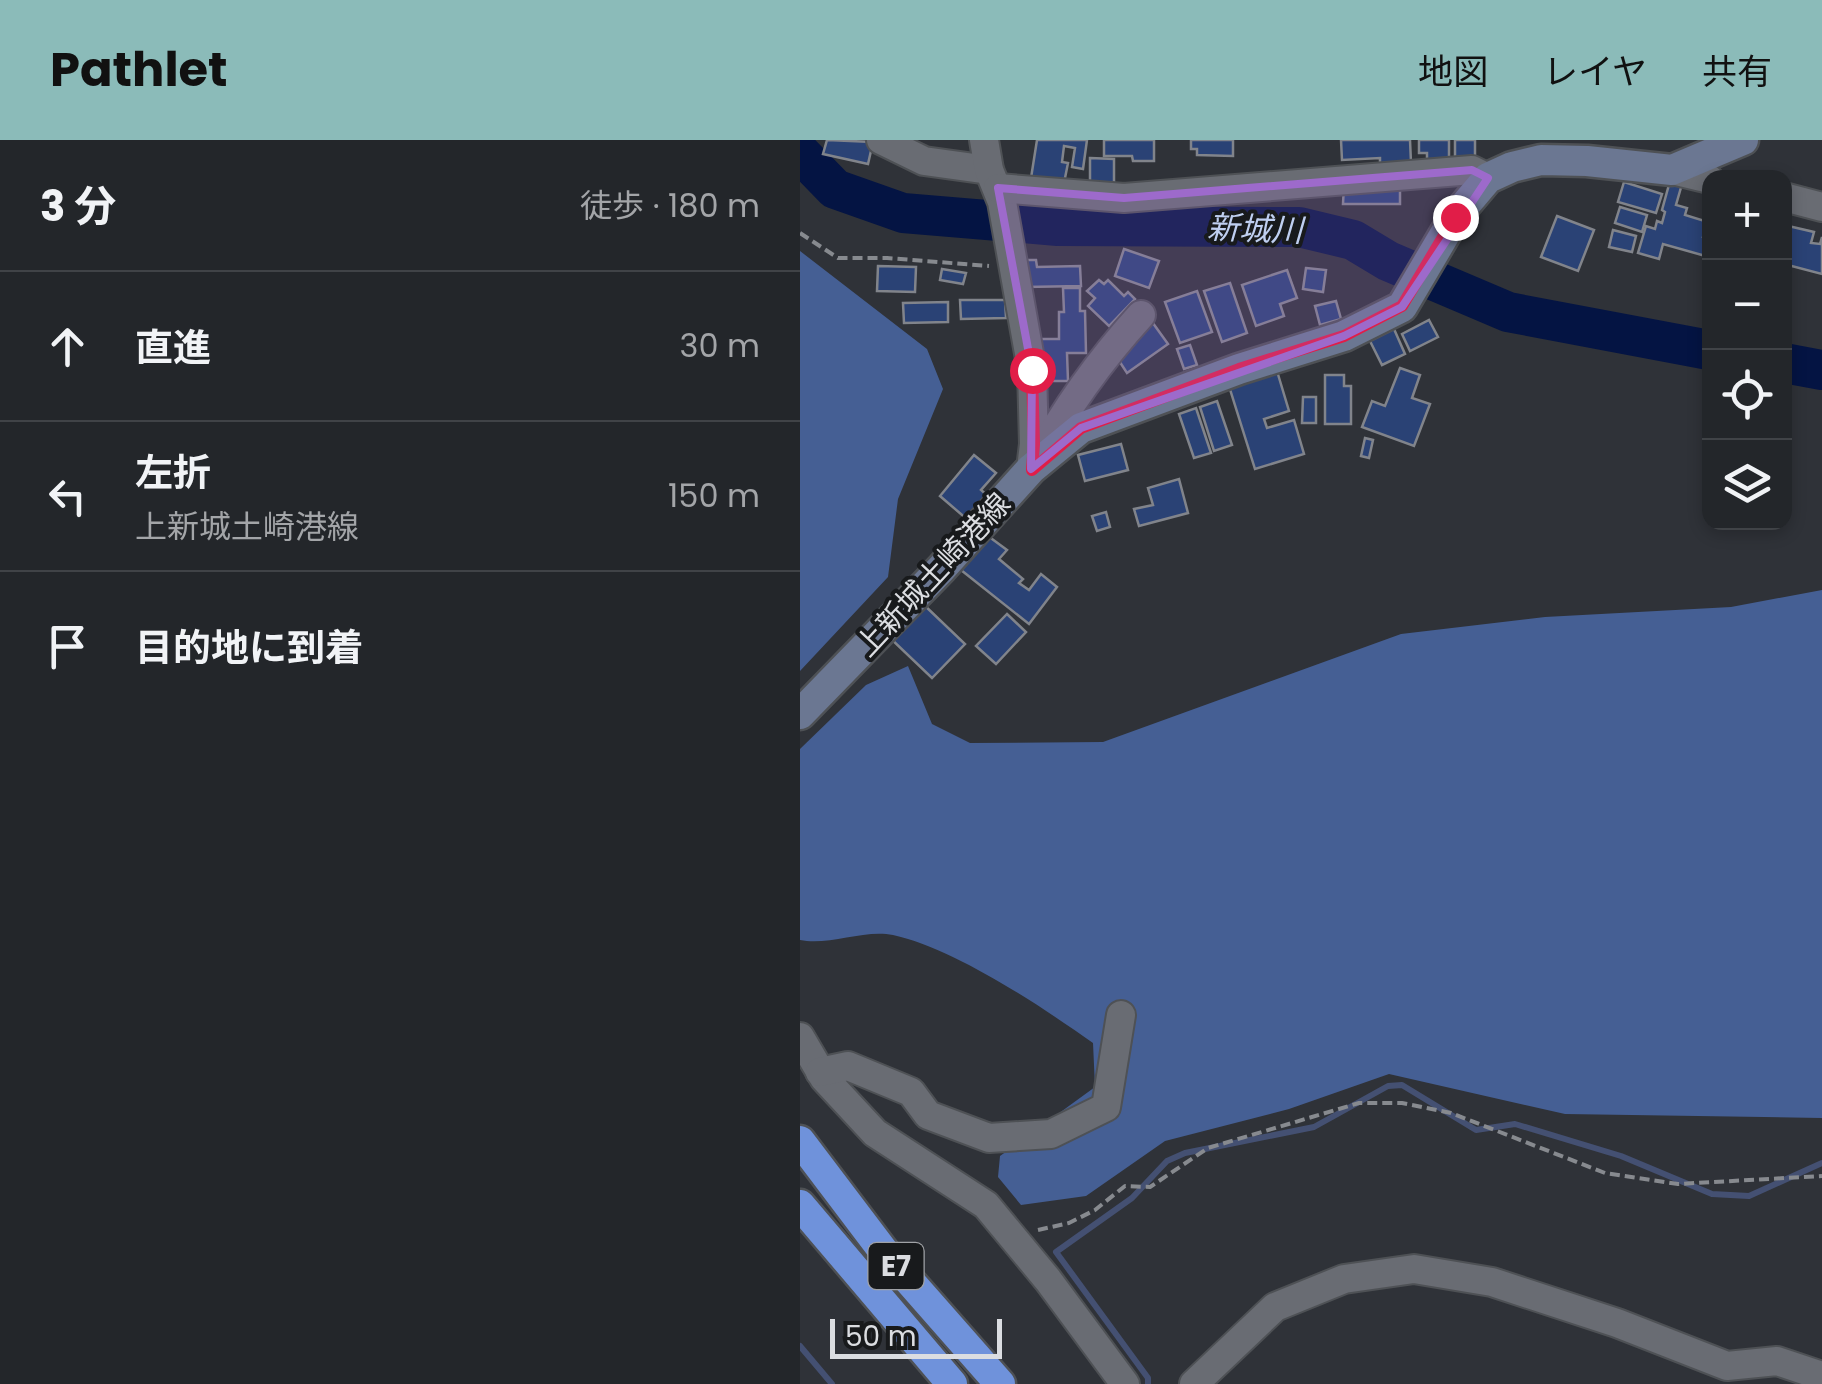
<!DOCTYPE html>
<html lang="ja">
<head>
<meta charset="utf-8">
<style>
	body { margin:0; font-family:Poppins,"Noto Sans JP",sans-serif; background:#2b2e32; color:#f1f3f6 }
	.controls { position:absolute; right:30px; top:30px; display:grid; overflow:hidden; border-radius:20px; box-shadow:0 5px 15px #0003 }
	.controls button { width:90px; height:90px; display:grid; place-items:center; padding:0; border:0; border-bottom:2px solid #404347; background:#23262a; color:#f1f3f6; font:50px sans-serif }
	.scale { position:absolute; left:30px; bottom:25px; width:172px; box-sizing:border-box; padding-left:10px; border:5px solid #dbdde1; border-top:0; font-size:28px; line-height:35px; white-space:nowrap; color:#dbdde1; -webkit-text-stroke:8px #181a1c; paint-order:stroke }
	.stop { position:absolute; width:30px; height:30px; margin:-22px; border:8px solid #e11d48; border-radius:50%; background:#fff }
	.stop.end { background:#e11d48; border-color:#fff; box-shadow:0 2px 10px #0008 }
	.list { margin:0; padding:0; list-style:none }
	h2 { display:flex; justify-content:space-between; align-items:center; height:130px; margin:0; padding:0 40px; font-size:42px }
	h2 small { font-size:32px; font-weight:400; color:#a3a5a8 }
	.list li { display:grid; grid-template-columns:65px 1fr auto; gap:30px; align-items:center; box-sizing:border-box; height:150px; padding:0 40px; border-top:2px solid #404347 }
	.list b { display:block; font-size:38px; white-space:nowrap }
	.list p { margin:0; font-size:32px; white-space:nowrap; color:#a3a5a8 }
	.list em { font-size:32px; font-style:normal; color:#a3a5a8 }
	.icon { flex:none; width:55px; height:55px; fill:none; stroke:currentColor; stroke-width:2; stroke-linecap:round; stroke-linejoin:round }
	.map { position:relative; flex:none; width:1022px; height:1244px; overflow:hidden }
	header { display:flex; align-items:center; gap:60px; box-sizing:border-box; height:140px; padding:0 50px; background:#8bbbb9; color:#111 }
	header strong { font-size:48px }
	nav { display:flex; gap:55px; margin-inline-start:auto; font-size:35px }
	main { display:flex }
	aside { flex:1; background:#23262a }
	.map>svg:first-child { display:block }
	.forest { fill:#455f94 }
	.lines { fill:none; stroke-linecap:round; stroke-linejoin:round }
	.stream { stroke:#445072; stroke-width:6 }
	.river { stroke:#041443; stroke-width:40 }
	.building { fill:#2a4275; stroke:#81848b; stroke-width:2.5 }
	.minor-casing { stroke:#4e5155; stroke-width:32 }
	.secondary-casing { stroke:#4e5155; stroke-width:35 }
	.motorway-casing { stroke:#4e5155; stroke-width:35 }
	.path { stroke:#878a8f; stroke-width:4; stroke-dasharray:10 5; stroke-linecap:butt }
	.minor { stroke:#696c73; stroke-width:28 }
	.secondary { stroke:#6b7792; stroke-width:30 }
	.motorway { stroke:#6f92db; stroke-width:30 }
	.route { stroke:#e11d48; stroke-width:12 }
	.marked { fill:#9d6acb; fill-opacity:0.2; stroke:#9d6acb; stroke-width:8; stroke-linejoin:round }
	.labels { text-anchor:middle; stroke-width:8; stroke-linejoin:round; paint-order:stroke }
	.shield { fill:#181a1c; stroke:#a0a2a6; stroke-width:2.5 }
	.shield-label { font-size:28px; font-weight:bold; fill:#dbdde1 }
	.street-label { font-size:30px; fill:#dbdde1; stroke:#181a1c }
	.water-label { font-size:32px; font-style:italic; fill:#bfcff0; stroke:#181a1c }
</style>
</head>
<body>
<header>
<strong>Pathlet</strong>
<nav><a>地図</a><a>レイヤ</a><a>共有</a></nav>
</header>
<main>
<aside>
<h2>3 分<small>徒歩 · 180 m</small></h2>
<ul class="list">
<li><svg class="icon" aria-label="ahead" viewBox="0 0 24 24"><path d="M12 20V5M6 11l6-6 6 6"/></svg><div><b>直進</b></div><em>30 m</em></li>
<li><svg class="icon" aria-label="left" viewBox="0 0 24 24"><path d="M17 20v-9H6M10 6l-5 5 5 5"/></svg><div><b>左折</b><p>上新城土崎港線</p></div><em>150 m</em></li>
<li><svg class="icon" aria-label="arrive" viewBox="0 0 24 24"><path d="M6 21V4h12l-3 4 3 4H6"/></svg><div><b>目的地に到着</b></div></li>
</ul>
</aside>
<div class="map">
<svg width="1022" height="1244" viewBox="0 0 1022 1244">
	<rect width="100%" height="100%" fill="#2f3238"/>
	<!-- forest -->
	<g class="forest">
		<polygon points="0,111 127,209 143,249 98,359 88,437 0,531"/>
		<path d="M1022,450V978L765,974L589,934L489,969L365,1001L286,1056L221,1065L198,1037L200,1016L295,947L293,903C242,867 154,808 93,795C64,789 29,806 0,800V609L66,545L108,526L132,584L170,603L303,602L601,494L745,477L931,467Z"/>
	</g>
	<g class="lines">
		<!-- stream -->
		<g class="stream">
			<polyline points="0,1206 32,1244"/>
			<polyline points="348,1244 348,1238 256,1112 332,1058 367,1021 385,1013 514,987 588,946 602,945 676,990 715,984 821,1016 912,1054 949,1056 1022,1023"/>
		</g>
		<!-- river -->
		<g class="river">
			<polyline points="0,13 35,49 103,73 258,86 499,87 553,100 588,121 708,172 909,210"/>
			<polyline points="984,223 1022,230"/>
		</g>
	</g>
	<!-- building -->
	<g class="building">
		<polygon points="27,0 73,2 68,24 23,14"/>
		<polygon points="237,0 287,0 283,29 272,27 275,8 264,6 262,22 268,23 264,43 231,38"/>
		<polygon points="304,0 354,0 354,21 333,21 332,16 304,16"/>
		<polygon points="391,0 433,0 433,16 397,15 397,9 391,9"/>
		<polygon points="541,0 610,0 611,23 580,24 580,18 542,20"/>
		<polygon points="619,0 649,0 649,19 627,20 627,13 619,13"/>
		<rect x="655" y="0" width="20" height="18"/>
		<polygon points="290,18 314,19 314,43 290,43"/>
		<polygon points="870,41 882,44 876,65 887,68 885,75 908,82 903,97 909,99 909,117 863,104 859,119 838,113 846,86 855,89 857,81 862,83 865,72 862,70"/>
		<polygon points="824,42 862,54 856,73 818,62"/>
		<polygon points="544,45 600,46 600,64 543,64"/>
		<polygon points="820,67 847,75 842,92 815,83"/>
		<polygon points="757,76 794,90 778,131 741,117"/>
		<polygon points="984,85 1014,92 1011,103 1020,104 1022,97 1022,134 984,124"/>
		<polygon points="813,90 836,96 832,112 809,107"/>
		<polygon points="324,109 359,121 349,148 315,136"/>
		<polygon points="224,120 236,120 237,127 280,126 281,146 225,147"/>
		<polygon points="78,126 116,127 115,152 77,151"/>
		<polygon points="506,128 526,130 523,152 503,149"/>
		<polygon points="142,129 166,133 163,144 140,140"/>
		<polygon points="487,130 497,158 480,164 484,176 456,186 442,145"/>
		<polygon points="299,140 304,144 308,140 324,156 328,152 335,159 309,186 288,166 295,158 287,151"/>
		<polygon points="430,143 447,193 422,202 404,151"/>
		<polygon points="263,148 280,148 280,171 285,171 286,213 267,213 268,241 241,241 241,199 259,199 259,172 264,172"/>
		<polygon points="397,151 412,192 380,203 365,162"/>
		<polygon points="160,160 205,160 206,178 161,179"/>
		<polygon points="536,161 541,179 520,185 515,166"/>
		<polygon points="148,162 148,182 104,183 103,163"/>
		<polygon points="350,179 368,204 327,233 314,213"/>
		<polygon points="629,180 638,197 610,211 602,194"/>
		<polygon points="594,189 605,214 582,225 570,201"/>
		<polygon points="390,205 397,225 384,229 377,209"/>
		<polygon points="600,228 620,235 612,258 630,264 614,306 562,287 572,261 585,266"/>
		<polygon points="477,231 489,271 464,279 467,288 494,280 504,314 455,329 429,246"/>
		<polygon points="525,235 544,235 544,246 551,246 551,284 525,284"/>
		<polygon points="503,257 516,257 516,283 502,283"/>
		<polygon points="417,261 432,305 414,311 400,267"/>
		<polygon points="396,268 411,313 394,318 379,274"/>
		<polygon points="565,298 573,300 569,318 561,316"/>
		<polygon points="321,304 328,330 285,341 278,315"/>
		<polygon points="174,315 196,333 181,350 189,357 169,381 140,356"/>
		<polygon points="379,339 388,373 339,386 334,369 353,365 348,348"/>
		<polygon points="306,372 310,387 297,391 292,376"/>
		<polygon points="188,396 207,410 199,419 223,439 219,443 229,450 241,434 257,447 229,484 161,430"/>
		<polygon points="122,463 165,504 132,538 89,497"/>
		<polygon points="207,474 226,492 196,524 176,506"/>
	</g>
	<g class="lines">
		<!-- minor casing -->
		<g class="minor-casing">
			<g id="minor">
				<polyline points="81,0 124,21 189,30"/>
				<polyline points="184,0 189,30 202,62 232,230 234,304 231,329"/>
				<polyline points="872,30 909,39"/>
				<polyline points="198,48 324,58 672,30 688,38"/>
				<polyline points="984,57 1022,67"/>
				<path d="M235,324C265,269 299,221 341,175"/>
				<polyline points="0,897 24,938 75,993 186,1065 248,1140 325,1244"/>
				<polyline points="20,932 48,926 111,952 128,975 189,998 251,994 306,967 321,875"/>
				<polyline points="394,1244 475,1167 544,1139 614,1129 692,1142 817,1183 927,1226 977,1221 1022,1236"/>
			</g>
		</g>
		<!-- secondary casing -->
		<g class="secondary-casing">
			<polyline id="secondary" points="0,574 141,429 231,329 281,288 439,229 544,196 602,167 655,77 688,38 712,27 741,20 787,21 872,30 943,0"/>
		</g>
		<!-- motorway casing -->
		<g class="motorway-casing">
			<g id="motorway">
				<polyline points="0,1001 84,1112 200,1244"/>
				<polyline points="0,1065 152,1244"/>
			</g>
		</g>
		<!-- path -->
		<g class="path">
			<polyline points="0,93 38,118 87,118 189,126"/>
			<polyline points="238,1090 269,1083 295,1070 325,1046 350,1047 408,1008 559,963 602,963 651,973 805,1033 878,1044 1022,1036"/>
		</g>
		<!-- minor -->
		<use href="#minor" class="minor"/>
		<!-- secondary -->
		<use href="#secondary" class="secondary"/>
		<!-- motorway -->
		<use href="#motorway" class="motorway"/>
	</g>
	<g class="lines">
		<!-- route -->
		<polyline class="route" points="232,230 234,304 232,330 281,288 439,229 544,196 602,166 655,77"/>
	</g>
	<!-- marked area -->
	<path class="marked" d="M672,30L688,38L602,167L544,196L281,288L231,329L232,230L198,48L324,58Z"/>
	<g class="labels">
		<!-- shield labels -->
		<rect class="shield" x="68.5" y="1103" width="55" height="46" rx="8"/>
		<g class="shield-label">
			<text x="96" y="1136">E7</text>
		</g>
		<!-- street labels -->
		<g class="street-label">
			<text transform="translate(133 435) rotate(-47)" y="10">上新城土崎港線</text>
		</g>
		<!-- water labels -->
		<g class="water-label">
			<text transform="translate(455 89) rotate(2)" y="11">新城川</text>
		</g>
	</g>
</svg>
<div class="controls">
<button>+</button>
<button>−</button>
<button><svg class="icon" aria-label="locate" viewBox="0 0 24 24"><circle cx="12" cy="12" r="6"/><path d="M12 2v4M12 18v4M2 12h4M18 12h4"/></svg></button>
<button><svg class="icon" aria-label="layers" viewBox="0 0 24 24"><path d="M12 4l9 5-9 5-9-5zM3 14l9 5 9-5"/></svg></button>
</div>
<div class="scale">50 m</div>
<div class="stop" style="left:232px;top:230px"></div>
<div class="stop end" style="left:655px;top:77px"></div>
</div>
</main>
</body>
</html>
